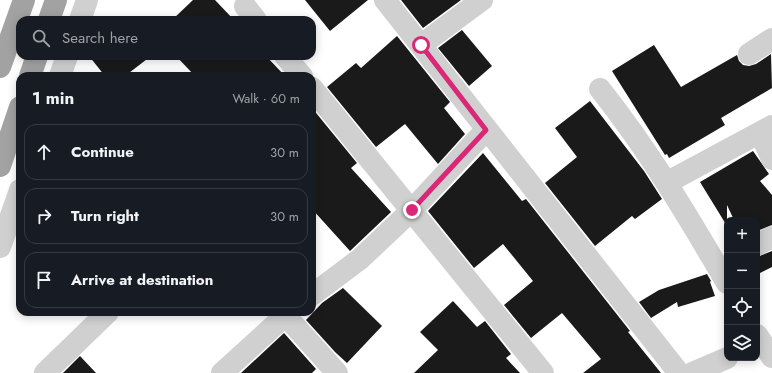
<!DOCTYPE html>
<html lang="en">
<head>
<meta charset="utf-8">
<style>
	body { margin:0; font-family:Jost,sans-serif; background:#242831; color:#f1f3f6 }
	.controls { position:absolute; right:12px; bottom:12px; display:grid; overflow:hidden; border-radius:8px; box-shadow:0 2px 10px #0003 }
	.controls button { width:36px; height:36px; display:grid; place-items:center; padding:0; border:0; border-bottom:1px solid #363941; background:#171b24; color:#f1f3f6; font:20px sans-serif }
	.stop { position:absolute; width:12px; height:12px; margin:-9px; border:3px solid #db2777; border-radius:50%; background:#fff }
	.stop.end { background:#db2777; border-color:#fff; box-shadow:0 1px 4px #0008 }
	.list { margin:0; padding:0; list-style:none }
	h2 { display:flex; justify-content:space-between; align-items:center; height:52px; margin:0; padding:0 16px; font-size:17px }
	h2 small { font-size:13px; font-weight:400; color:#9ea1a6 }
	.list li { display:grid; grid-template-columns:26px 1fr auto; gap:12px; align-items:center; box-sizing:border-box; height:56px; margin:0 8px 8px; padding:0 8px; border:1px solid #363941; border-radius:12px }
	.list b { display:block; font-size:15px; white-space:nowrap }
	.list em { font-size:13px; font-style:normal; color:#9ea1a6 }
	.icon { flex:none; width:22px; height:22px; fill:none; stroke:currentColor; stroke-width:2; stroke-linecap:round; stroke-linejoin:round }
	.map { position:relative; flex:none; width:772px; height:373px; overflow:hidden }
	.search { position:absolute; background:#171b24; box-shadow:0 2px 10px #0003; left:16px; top:16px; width:300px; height:44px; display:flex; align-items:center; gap:10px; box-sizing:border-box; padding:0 14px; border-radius:12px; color:#9ea1a6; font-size:15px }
	.panel { position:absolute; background:#171b24; box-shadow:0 2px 10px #0003; left:16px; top:72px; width:300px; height:244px; border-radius:12px }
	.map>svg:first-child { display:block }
	.building { fill:#1a1a1a }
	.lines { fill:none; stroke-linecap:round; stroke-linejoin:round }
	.minor { stroke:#d0d0d0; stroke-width:22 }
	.tertiary { stroke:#d0d0d0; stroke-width:22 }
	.trunk { stroke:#a2a2a2; stroke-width:22 }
	.route { stroke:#db2777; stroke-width:5 }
</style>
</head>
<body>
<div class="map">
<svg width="772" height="373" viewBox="0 0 772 373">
	<rect width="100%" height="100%" fill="#fff"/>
	<!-- building -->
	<g class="building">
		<polygon points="193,0 215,0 234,20 172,20"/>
		<polygon points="305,0 368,0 330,31"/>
		<polygon points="401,0 461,0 423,28"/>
		<polygon points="462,30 492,66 469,86 438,48"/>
		<polygon points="397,36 450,102 444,108 465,134 438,164 405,124 376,147 327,87 356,63 361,68"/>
		<polygon points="654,45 681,87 737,55 739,61 743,65 749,66 756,64 771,54 772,88 721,118 725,125 669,158 667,154 665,155 612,71"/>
		<polygon points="89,56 151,56 125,76 105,76"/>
		<polygon points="176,56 266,56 285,76 195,76"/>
		<polygon points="590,101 644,171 662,199 635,219 632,216 595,246 545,183 577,157 555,128"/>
		<polygon points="312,108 357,163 351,168 391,212 350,251 312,209"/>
		<polygon points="753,151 769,174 760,181 772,195 772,225 757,231 757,220 734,220 727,205 727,226 700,182"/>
		<polygon points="483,153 522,201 526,199 630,331 628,332 661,373 583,373 601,359 562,313 531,338 504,305 533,281 503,244 474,268 428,211"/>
		<polygon points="772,251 772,267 760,273 757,268 757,257"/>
		<polygon points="707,274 711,281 710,282 715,296 678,307 677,302 651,318 639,302 659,290"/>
		<polygon points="343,288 382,326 347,363 335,352 306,320 322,303"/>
		<polygon points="453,301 477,327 485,321 511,354 506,358 520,373 414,373 438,350 420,332"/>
		<polygon points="284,333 316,369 312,373 241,373"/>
		<polygon points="80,356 96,373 63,373"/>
	</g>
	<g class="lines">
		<!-- minor -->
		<g class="minor">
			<polyline points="385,0 679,373"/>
			<polyline points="245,6 256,20"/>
			<polyline points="421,45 482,0"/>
			<polyline points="749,54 772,39"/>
			<polyline points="285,56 302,76"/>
			<polyline points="312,88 543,373"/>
			<path d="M600,89C650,152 687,215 727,283"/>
			<polyline points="760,133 772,159"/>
			<polyline points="668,182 772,126"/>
			<polyline points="757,245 772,237"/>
			<polyline points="312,295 360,259 412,210 486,130"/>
			<polyline points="285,315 337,373"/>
			<polyline points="757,335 772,357"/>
			<polyline points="45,373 108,312"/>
			<polyline points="222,373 289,312"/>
			<polyline points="692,373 727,358"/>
		</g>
		<!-- tertiary -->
		<g class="tertiary">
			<polyline points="80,20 87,0"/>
			<polyline points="60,76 67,56"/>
			<polyline points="0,247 20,190"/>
		</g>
		<!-- trunk -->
		<g class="trunk">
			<polyline points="49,20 56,0"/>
			<polyline points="0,67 24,0"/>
			<polyline points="30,76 37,56"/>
			<polyline points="0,166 20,107"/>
		</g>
	</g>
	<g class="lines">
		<!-- route -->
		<polyline class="route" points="412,210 486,130 421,45"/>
	</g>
</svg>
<div class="controls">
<button>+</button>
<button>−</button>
<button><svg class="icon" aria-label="locate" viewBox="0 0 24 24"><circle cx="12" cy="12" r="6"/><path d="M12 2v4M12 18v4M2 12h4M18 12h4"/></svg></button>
<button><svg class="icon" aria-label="layers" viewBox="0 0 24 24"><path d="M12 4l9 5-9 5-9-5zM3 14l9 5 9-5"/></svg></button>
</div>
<div class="stop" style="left:421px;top:45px"></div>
<div class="stop end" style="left:412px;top:210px"></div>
<div class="search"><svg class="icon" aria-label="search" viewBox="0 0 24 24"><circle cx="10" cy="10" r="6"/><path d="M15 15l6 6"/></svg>Search here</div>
<section class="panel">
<h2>1 min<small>Walk · 60 m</small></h2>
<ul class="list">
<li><svg class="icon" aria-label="ahead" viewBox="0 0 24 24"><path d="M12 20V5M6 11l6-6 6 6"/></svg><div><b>Continue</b></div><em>30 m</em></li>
<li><svg class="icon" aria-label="right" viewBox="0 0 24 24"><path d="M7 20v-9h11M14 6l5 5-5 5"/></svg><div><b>Turn right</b></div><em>30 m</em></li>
<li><svg class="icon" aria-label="arrive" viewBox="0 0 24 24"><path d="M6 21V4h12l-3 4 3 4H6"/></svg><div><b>Arrive at destination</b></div></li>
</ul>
</section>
</div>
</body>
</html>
